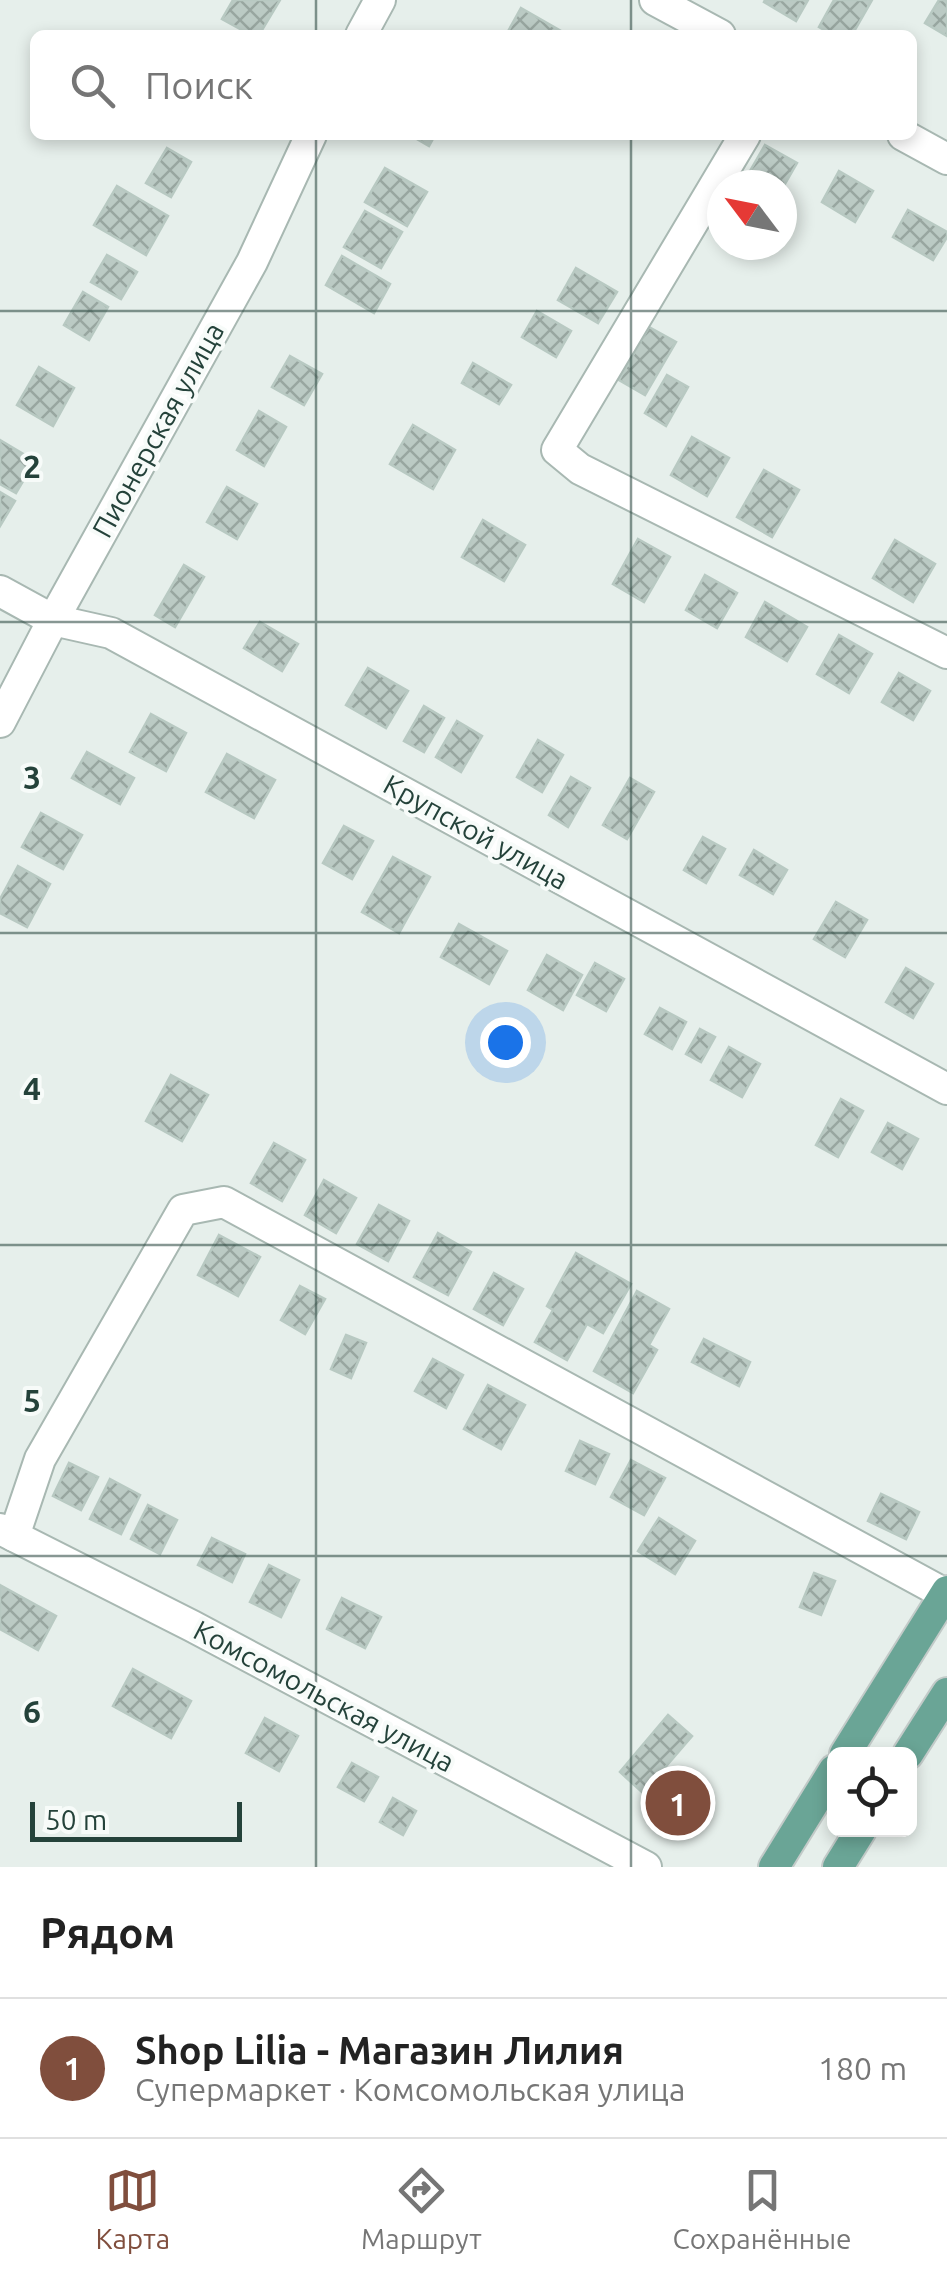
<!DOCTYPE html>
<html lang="ru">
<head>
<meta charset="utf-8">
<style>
	body { margin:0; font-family:Ubuntu,sans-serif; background:#f2f2f2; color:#222 }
	.controls { position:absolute; right:30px; bottom:30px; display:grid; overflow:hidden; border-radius:15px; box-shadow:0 5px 15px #0003 }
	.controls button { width:90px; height:90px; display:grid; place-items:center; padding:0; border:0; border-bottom:2px solid #e0e0e0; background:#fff; color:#222; font:50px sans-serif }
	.compass { position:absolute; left:707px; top:170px; width:90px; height:90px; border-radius:50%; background:#fff; box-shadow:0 5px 15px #0003; rotate:302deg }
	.scale { position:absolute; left:30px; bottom:25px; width:212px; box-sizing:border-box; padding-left:10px; border:5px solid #24423a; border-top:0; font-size:28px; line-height:35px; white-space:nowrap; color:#24423a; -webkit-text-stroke:8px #f7fbf9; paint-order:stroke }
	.you { position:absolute; left:505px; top:1042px; width:35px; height:35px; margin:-25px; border:8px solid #fff; border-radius:50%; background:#1a73e8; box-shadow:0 0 0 15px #1a73e833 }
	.badge { display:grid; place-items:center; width:65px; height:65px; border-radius:50%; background:#804e3d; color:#fff; font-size:32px; font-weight:700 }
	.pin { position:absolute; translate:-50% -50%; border:5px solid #fff; box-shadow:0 2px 10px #0006 }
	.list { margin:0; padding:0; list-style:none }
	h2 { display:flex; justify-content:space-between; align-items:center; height:130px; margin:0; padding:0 40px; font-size:42px }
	h2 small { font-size:32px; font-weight:400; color:#767676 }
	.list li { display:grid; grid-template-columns:65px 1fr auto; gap:30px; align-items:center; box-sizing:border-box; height:140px; padding:0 40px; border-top:2px solid #e0e0e0 }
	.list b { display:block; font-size:38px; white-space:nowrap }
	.list p { margin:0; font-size:32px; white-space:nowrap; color:#767676 }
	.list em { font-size:32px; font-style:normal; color:#767676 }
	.icon { flex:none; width:55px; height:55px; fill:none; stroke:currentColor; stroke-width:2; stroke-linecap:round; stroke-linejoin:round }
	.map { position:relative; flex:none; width:947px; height:1867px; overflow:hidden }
	.search { position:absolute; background:#fff; box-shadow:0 5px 15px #0003; left:30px; right:30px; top:30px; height:110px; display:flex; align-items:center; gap:25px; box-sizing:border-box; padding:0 35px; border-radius:15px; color:#767676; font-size:38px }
	.sheet { height:270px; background:#fff }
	nav { display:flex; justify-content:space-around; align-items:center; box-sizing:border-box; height:140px; border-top:2px solid #e0e0e0; background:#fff; font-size:28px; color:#767676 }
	nav a { display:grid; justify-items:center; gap:5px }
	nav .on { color:#804e3d }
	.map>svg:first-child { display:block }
	.building { fill:url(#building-cross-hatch); stroke:#b8c9c2; stroke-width:2.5 }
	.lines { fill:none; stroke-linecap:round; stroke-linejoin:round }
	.street-casing { stroke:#a8b8b2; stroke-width:34 }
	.primary-casing { stroke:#c2cac8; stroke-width:34 }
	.street { stroke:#fff; stroke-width:30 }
	.primary { stroke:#6aa596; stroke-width:30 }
	.grid { fill:none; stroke:#24423a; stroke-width:2.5; stroke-opacity:0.55 }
	.labels { text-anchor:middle; stroke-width:8; stroke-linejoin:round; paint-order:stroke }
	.street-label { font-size:28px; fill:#24423a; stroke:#f7fbf9 }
	.grid-label { font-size:32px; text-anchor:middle; font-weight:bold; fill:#24423a; stroke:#f7fbf9; stroke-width:8; stroke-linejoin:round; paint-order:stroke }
</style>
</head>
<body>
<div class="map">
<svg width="947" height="1867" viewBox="0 0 947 1867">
	<defs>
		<pattern id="building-cross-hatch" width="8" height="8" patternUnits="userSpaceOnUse" patternTransform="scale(2.5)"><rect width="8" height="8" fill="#bbcac4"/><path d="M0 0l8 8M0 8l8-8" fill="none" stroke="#98a6a0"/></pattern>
	</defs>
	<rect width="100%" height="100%" fill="#e6efeb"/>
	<!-- building -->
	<g class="building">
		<polygon points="233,0 280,0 259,35 251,35 222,19"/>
		<polygon points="765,0 808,0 796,21 764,2"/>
		<polygon points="834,0 872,0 852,35 833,35 819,27"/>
		<polygon points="939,0 947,0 947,36 925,23"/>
		<polygon points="521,8 561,31 559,35 506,35"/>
		<polygon points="410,135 435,135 429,146"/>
		<polygon points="765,145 797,163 782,189 782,185 759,185 746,178"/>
		<polygon points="167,148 191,162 171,197 146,183"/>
		<polygon points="385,168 427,192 407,226 365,202"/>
		<polygon points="839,171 873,191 855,222 822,202"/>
		<polygon points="117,186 168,216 146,255 94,225"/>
		<polygon points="908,210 947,232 947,237 933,260 893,237"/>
		<polygon points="365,211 402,232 381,268 344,247"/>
		<polygon points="107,255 137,272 121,299 91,282"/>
		<polygon points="342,256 390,284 374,313 326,285"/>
		<polygon points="576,268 617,292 598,323 558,300"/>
		<polygon points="83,292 108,307 89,340 64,325"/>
		<polygon points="537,311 571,331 556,357 522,337"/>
		<polygon points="649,327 676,342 645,395 619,380"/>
		<polygon points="290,356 322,374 304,405 272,387"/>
		<polygon points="473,363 511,385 499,404 462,383"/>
		<polygon points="39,367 74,388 53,426 17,405"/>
		<polygon points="667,375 688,387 666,426 645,413"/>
		<polygon points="259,411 286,427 264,466 237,450"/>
		<polygon points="413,425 455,450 433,489 390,464"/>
		<polygon points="692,437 729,458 707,496 671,475"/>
		<polygon points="0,440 35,461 16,493 0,484"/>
		<polygon points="764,470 799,490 772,537 737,517"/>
		<polygon points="227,487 257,504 237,539 207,522"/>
		<polygon points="0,492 15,501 0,526"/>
		<polygon points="483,520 525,545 504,581 462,557"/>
		<polygon points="638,539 670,557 644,602 613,584"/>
		<polygon points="895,540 935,564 913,602 873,578"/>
		<polygon points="184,565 204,577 175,627 155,615"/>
		<polygon points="705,575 737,593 717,628 686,610"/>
		<polygon points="765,602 807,627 787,661 746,637"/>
		<polygon points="260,622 298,644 282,671 244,648"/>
		<polygon points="839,635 872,654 849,693 817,674"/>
		<polygon points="368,668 408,691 386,728 346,705"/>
		<polygon points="899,673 930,691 913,720 882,702"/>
		<polygon points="424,706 444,718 424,752 404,741"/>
		<polygon points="151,714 186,733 166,771 130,752"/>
		<polygon points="457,721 482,736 461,772 436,757"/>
		<polygon points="538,740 563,755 542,792 517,777"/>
		<polygon points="87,752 134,778 120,804 72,778"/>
		<polygon points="227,754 275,780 254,818 206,792"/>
		<polygon points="571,777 590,788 568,827 549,815"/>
		<polygon points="630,778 654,792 627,839 603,825"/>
		<polygon points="41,813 82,835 63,869 22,847"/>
		<polygon points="344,826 373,841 352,879 323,863"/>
		<polygon points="703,837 725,849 706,883 684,870"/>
		<polygon points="754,850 787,870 773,894 740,875"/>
		<polygon points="393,857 430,877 399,933 362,912"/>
		<polygon points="18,866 50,884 27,927 0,913 0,899"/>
		<polygon points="836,902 867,920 845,957 814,939"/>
		<polygon points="459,924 507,951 489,984 441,957"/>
		<polygon points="547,955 582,975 563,1010 528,990"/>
		<polygon points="595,963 624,979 606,1011 577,995"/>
		<polygon points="906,968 933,984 913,1018 886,1002"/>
		<polygon points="660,1008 686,1022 672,1049 645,1034"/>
		<polygon points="700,1029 715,1037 701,1062 686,1054"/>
		<polygon points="729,1047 760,1064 742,1097 711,1080"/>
		<polygon points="171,1075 208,1095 182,1141 146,1121"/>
		<polygon points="841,1099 863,1111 838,1157 816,1145"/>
		<polygon points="888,1123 918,1139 902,1169 872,1152"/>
		<polygon points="274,1143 305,1160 282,1201 251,1183"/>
		<polygon points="324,1180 356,1198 336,1233 305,1215"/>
		<polygon points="379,1205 409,1221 388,1261 357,1244"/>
		<polygon points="438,1233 471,1252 448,1295 414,1277"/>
		<polygon points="219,1235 260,1257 238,1296 198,1275"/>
		<polygon points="576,1253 631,1284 603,1333 587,1324 567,1360 535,1342 553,1310 547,1306"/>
		<polygon points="494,1273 523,1289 503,1325 474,1309"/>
		<polygon points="300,1286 325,1299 305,1334 281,1320"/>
		<polygon points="637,1291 669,1309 649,1345 657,1350 633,1393 594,1371"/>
		<polygon points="346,1335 366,1343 351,1378 331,1369"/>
		<polygon points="704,1339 750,1362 739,1386 692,1362"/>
		<polygon points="433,1359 463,1375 446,1408 415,1391"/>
		<polygon points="488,1385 525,1405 501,1449 464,1429"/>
		<polygon points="580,1441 609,1454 595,1484 566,1471"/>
		<polygon points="631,1460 665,1478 644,1515 611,1497"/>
		<polygon points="69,1463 98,1477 81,1510 53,1496"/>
		<polygon points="110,1479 140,1495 121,1534 90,1519"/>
		<polygon points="881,1494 919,1512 906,1539 868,1521"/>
		<polygon points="148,1505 177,1520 160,1554 131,1539"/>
		<polygon points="659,1518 695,1541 675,1574 638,1551"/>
		<polygon points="212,1538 245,1554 232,1582 198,1565"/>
		<polygon points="269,1565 299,1580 281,1617 250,1602"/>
		<polygon points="814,1573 835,1581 821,1615 800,1607"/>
		<polygon points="0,1585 56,1616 38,1650 0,1629"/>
		<polygon points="342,1598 381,1617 365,1648 327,1629"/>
		<polygon points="133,1669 191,1701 171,1738 113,1706"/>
		<polygon points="668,1715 692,1736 643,1793 620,1772"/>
		<polygon points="265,1718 298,1736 279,1771 246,1753"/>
		<polygon points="352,1763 378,1777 364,1801 338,1787"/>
		<polygon points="678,1781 703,1799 675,1838 650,1820"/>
		<polygon points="393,1798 416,1811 403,1835 380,1822"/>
	</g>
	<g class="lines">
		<!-- street casing -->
		<g class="street-casing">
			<g id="street">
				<polyline points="655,0 720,35"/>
				<polyline points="361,35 380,0"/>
				<polyline points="745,135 557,450 580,469 947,653"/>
				<polyline points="903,135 947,159"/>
				<polyline points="0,591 53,620 111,633 947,1089"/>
				<polyline points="0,722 53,620 252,262 311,135"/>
				<polyline points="0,1529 192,1626 646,1867"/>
				<polyline points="14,1536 40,1459 183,1210 224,1202 945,1594"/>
			</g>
		</g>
		<!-- primary casing -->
		<g class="primary-casing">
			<g id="primary">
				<polyline points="845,1754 947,1591"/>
				<polyline points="908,1754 947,1693"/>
				<polyline points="774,1867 834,1770"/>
				<polyline points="838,1867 861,1830"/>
			</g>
		</g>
		<!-- street -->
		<use href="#street" class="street"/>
		<!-- primary -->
		<use href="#primary" class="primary"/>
	</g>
	<!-- grid -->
	<path class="grid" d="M316,0V35M631,0V35M316,135V1867M631,135V1867M0,311H947M0,622H947M0,933H947M0,1245H947M0,1556H947"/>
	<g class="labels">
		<!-- street labels -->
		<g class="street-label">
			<text transform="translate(158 430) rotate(-61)" y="10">Пионерская улица</text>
			<text transform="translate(476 832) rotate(29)" y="10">Крупской улица</text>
			<text transform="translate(324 1696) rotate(28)" y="10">Комсомольская улица</text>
		</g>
	</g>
	<g class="grid-label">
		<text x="32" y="478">2</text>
		<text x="32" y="789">3</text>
		<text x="32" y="1100">4</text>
		<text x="32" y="1412">5</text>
		<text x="32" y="1723">6</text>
	</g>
</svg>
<div class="controls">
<button><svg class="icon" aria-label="locate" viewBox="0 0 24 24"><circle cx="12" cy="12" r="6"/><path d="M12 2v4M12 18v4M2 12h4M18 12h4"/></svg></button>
</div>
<svg class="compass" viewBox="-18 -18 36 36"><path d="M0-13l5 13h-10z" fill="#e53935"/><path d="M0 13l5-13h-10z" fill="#767676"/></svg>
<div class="scale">50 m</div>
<div class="you"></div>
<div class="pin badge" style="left:678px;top:1803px">1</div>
<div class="search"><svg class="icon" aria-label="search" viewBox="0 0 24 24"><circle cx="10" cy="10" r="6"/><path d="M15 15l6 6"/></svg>Поиск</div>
</div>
<section class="sheet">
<h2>Рядом<small></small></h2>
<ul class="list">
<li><span class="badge">1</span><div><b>Shop Lilia - Магазин Лилия</b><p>Супермаркет · Комсомольская улица</p></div><em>180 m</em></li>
</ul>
</section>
<nav>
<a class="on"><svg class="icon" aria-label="map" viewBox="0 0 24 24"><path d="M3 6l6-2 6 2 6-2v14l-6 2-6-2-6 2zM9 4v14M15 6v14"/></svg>Карта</a>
<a><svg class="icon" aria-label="directions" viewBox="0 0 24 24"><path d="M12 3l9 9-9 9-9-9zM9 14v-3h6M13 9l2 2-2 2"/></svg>Маршрут</a>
<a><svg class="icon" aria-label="saved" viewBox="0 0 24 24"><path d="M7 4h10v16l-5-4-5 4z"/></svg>Сохранённые</a>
</nav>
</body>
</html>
